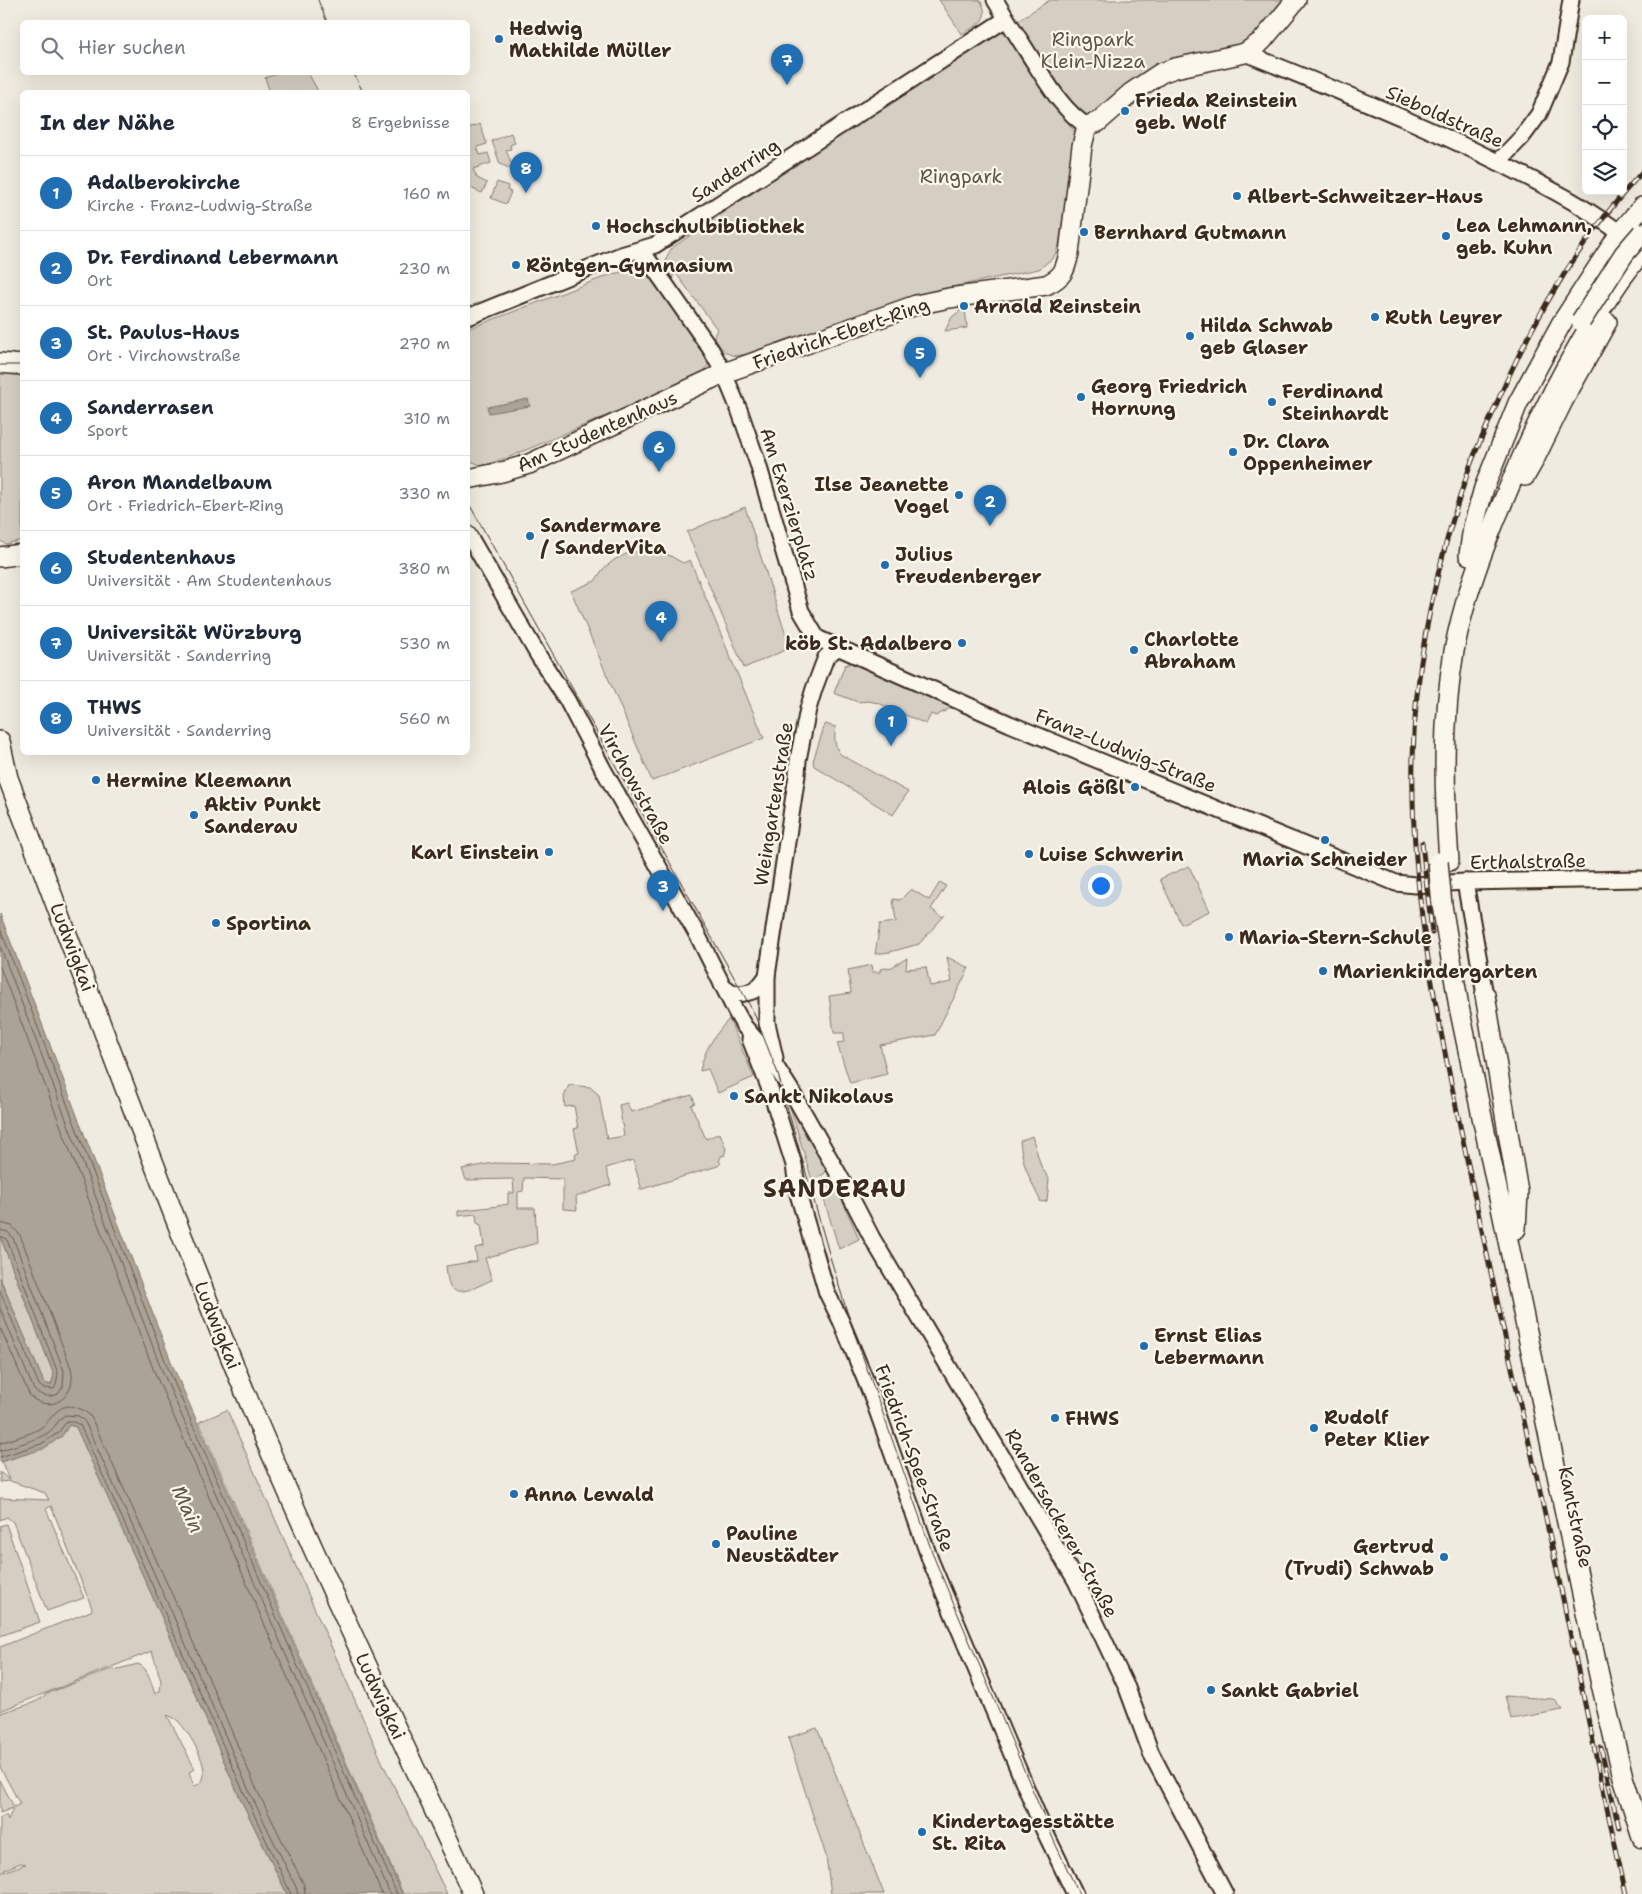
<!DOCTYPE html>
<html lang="de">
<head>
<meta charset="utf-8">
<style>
	body { margin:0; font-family:"Shantell Sans",sans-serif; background:#f6f6f7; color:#1f2937 }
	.controls { position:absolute; right:15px; top:15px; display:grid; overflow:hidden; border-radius:8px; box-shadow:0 5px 20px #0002 }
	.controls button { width:45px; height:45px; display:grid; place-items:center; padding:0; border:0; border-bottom:1px solid #e0e1e3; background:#fff; color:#1f2937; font:25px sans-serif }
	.you { position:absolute; left:1100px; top:885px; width:18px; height:18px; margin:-12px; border:4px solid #fff; border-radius:50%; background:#1a73e8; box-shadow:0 0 0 8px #1a73e833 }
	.badge { display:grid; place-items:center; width:32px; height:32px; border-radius:50%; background:#1f6fb2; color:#fff; font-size:16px; font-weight:700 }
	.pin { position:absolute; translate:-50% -41px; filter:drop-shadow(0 1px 2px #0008) }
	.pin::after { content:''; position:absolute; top:26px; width:18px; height:15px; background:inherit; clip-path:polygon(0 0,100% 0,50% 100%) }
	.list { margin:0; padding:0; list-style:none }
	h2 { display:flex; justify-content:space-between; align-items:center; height:65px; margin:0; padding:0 20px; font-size:21px }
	h2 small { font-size:16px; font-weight:400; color:#747a83 }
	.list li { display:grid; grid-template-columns:32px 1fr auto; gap:15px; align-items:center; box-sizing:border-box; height:75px; padding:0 20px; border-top:1px solid #e0e1e3 }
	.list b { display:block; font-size:19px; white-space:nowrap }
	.list p { margin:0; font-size:16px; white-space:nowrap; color:#747a83 }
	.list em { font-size:16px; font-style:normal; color:#747a83 }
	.icon { flex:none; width:28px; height:28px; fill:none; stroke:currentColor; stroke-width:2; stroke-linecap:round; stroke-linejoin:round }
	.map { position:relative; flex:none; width:1642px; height:1894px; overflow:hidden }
	.search { position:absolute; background:#fff; box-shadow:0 5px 20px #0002; left:20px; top:20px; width:450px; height:55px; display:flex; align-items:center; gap:12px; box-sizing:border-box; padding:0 18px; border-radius:8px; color:#747a83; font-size:19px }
	.panel { position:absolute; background:#fff; box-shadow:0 5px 20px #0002; left:20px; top:90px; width:450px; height:665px; border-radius:8px }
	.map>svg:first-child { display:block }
	.green { fill:#d5cec3; stroke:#887c70; fill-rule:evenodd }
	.water { fill:#aca397; stroke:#7f7367 }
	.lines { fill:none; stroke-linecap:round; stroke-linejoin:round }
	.shore { stroke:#685a4e; stroke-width:1 }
	.minor-casing { stroke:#3b2a1e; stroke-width:19 }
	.major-casing { stroke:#3b2a1e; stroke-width:22 }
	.minor { stroke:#fbf7ec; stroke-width:15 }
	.major { stroke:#fbf7ec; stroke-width:19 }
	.tram { stroke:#3b2a1e; stroke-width:1 }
	.rail-casing { stroke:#3b2a1e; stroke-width:5 }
	.rail { stroke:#fbf7ec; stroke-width:3; stroke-dasharray:9; stroke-linecap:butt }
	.major-bridge-casing { stroke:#3b2a1e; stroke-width:22; stroke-linecap:butt }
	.major-bridge { stroke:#fbf7ec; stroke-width:19 }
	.poi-dot { fill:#1f6fb2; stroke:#fbf7ec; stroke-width:2 }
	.labels { text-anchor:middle; stroke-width:4.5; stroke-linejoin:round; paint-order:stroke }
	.poi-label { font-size:19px; font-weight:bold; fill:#3b2a1e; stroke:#fbf7ec; text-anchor:start }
	.park-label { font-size:19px; fill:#625347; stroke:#fbf7ec }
	.street-label { font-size:19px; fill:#3b2a1e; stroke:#fbf7ec }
	.water-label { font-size:20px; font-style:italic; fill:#635448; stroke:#fbf7ec }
	.district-label { font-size:24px; font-weight:bold; letter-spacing:1px; fill:#3b2a1e; stroke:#fbf7ec }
</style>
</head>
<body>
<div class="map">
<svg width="1642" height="1894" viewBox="0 0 1642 1894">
	<rect width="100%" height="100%" fill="#f0ebe0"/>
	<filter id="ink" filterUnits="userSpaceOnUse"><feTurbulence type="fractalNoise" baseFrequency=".02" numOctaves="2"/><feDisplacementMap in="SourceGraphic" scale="10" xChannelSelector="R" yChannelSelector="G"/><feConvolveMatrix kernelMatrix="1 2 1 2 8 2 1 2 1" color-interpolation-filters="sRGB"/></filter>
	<g filter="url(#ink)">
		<!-- green -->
		<g class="green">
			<path d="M939,0H980C992,20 977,25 962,34Z"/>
			<polygon points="1050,0 1287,0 1254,39 1241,46 1173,61 1144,72 1086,126 1077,122 1017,21"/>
			<path d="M999,20L1024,63L1075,132L1059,245L1054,257L1039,269L932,291L758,352C730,357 731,360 713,338L717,329L675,272L671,281C665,267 663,260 672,248Z"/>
			<polygon points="280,72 308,73 317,89 317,92 270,92 265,78"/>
			<polygon points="480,124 487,144 477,147 480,155 488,153 491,163 473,169 477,178 487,183 482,193 468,187 468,128"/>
			<polygon points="511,133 515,143 510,145 511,149 506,150 512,165 517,163 522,165 531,159 532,161 536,159 539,166 533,179 500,164 492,141"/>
			<polygon points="497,182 508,186 507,190 511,192 506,204 491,198"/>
			<polygon points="639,269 654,281 705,349 708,366 700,376 512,456 483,466 468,460 468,329 612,274"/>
			<polygon points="965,307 967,328 945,331 952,317"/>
			<polygon points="15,372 22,375 22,540 6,544 0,541 0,373"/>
			<polygon points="745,507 790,648 744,668 687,532"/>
			<polygon points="639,551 663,552 683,563 690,560 764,738 652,781 571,591 595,581 603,569 614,560 626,554"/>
			<polygon points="851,663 954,706 936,716 931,714 926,724 878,703 868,701 858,702 834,693 845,665"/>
			<path d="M825,724L836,727C834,738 834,745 840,754L908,792L893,815L814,766L813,761Z"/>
			<polygon points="1189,866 1210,911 1181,924 1160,879"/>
			<polygon points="940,882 946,886 931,909 943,917 945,915 919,944 890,952 875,954 880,924 896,922 893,899 900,900 911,889 929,900"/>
			<polygon points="947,957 969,968 935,1035 880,1045 887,1074 850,1083 837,1043 844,1042 844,1033 834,1033 829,996 851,993 848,970 872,965 873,972 880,972 880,969 892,967 907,958 906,969 926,967 930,986 952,982"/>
			<path d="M729,1019L754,1077L718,1093L708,1069L700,1071C704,1049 715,1035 729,1019Z"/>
			<path d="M569,1085L590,1087L599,1095L607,1139L624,1136L619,1105L627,1103L631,1112L692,1095L695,1103L691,1105L706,1139L720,1133L726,1149L724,1156L722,1155L719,1161L721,1163L718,1166L639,1190L641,1187L633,1160L606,1168L611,1185L576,1197L577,1210L563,1209V1179L524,1178L523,1191L518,1192V1208H535L537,1243L485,1258L492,1280C481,1284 458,1299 450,1286C447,1281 447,1272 446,1266L477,1261L475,1248L484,1246L481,1225L477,1223L476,1214L458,1216V1211C474,1208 491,1208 508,1204V1193H514L513,1179L466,1180L462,1169L493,1163L552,1164L576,1159L575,1154L579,1153L574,1129L578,1128L574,1106L565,1107L564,1097Z"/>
			<polygon points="793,1106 828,1168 824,1174 812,1180 790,1107"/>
			<path d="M1032,1136L1041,1166L1049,1179L1047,1201L1041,1202C1031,1182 1022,1164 1020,1141Z"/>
			<polygon points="829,1177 833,1179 859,1239 839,1249 819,1183"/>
			<polygon points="0,1236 54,1375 51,1385 44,1383 0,1278"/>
			<polygon points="227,1410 384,1766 447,1894 403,1894 199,1422"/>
			<path d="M69,1425L76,1427L163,1620L240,1798L287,1894H0V1873L26,1864L21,1863L0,1871V1818L6,1815L8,1820L13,1808L0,1813V1780L14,1807L20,1804L0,1767V1647L91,1611L92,1608L51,1506L46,1509L84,1598L47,1611L13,1522L7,1517L0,1520V1498L49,1500L45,1493L10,1481L0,1482V1472L9,1480L2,1462C28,1452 53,1450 69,1425ZM152,1651L161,1681L160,1691L155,1694C151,1684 149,1668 138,1664L114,1670L111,1669L46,1694C39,1704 13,1708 1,1713L0,1711ZM167,1715C170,1716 174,1718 177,1720C189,1731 220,1781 194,1786L189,1772L195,1769Z"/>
			<polygon points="6,1524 40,1622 0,1636 0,1526"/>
			<polygon points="1505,1696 1554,1699 1563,1710 1511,1719"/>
			<polygon points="817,1728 881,1886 884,1894 831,1894 826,1856 788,1738"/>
		</g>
		<!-- water -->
		<g class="water">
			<polygon points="528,399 530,406 489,413 487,407"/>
			<polygon points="0,914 172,1364 402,1894 287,1894 240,1798 163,1620 76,1427 69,1425 62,1436 43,1449 0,1462 0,1278 44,1383 51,1385 54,1375 0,1236"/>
		</g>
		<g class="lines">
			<!-- shore -->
			<g class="shore">
				<polyline points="0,928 167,1366 397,1894"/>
				<polyline points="0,946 161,1368 390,1894"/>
				<polyline points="0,967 154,1371 382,1894"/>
				<path d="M0,1223L12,1226L20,1235L71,1368C78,1395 52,1416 30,1396L0,1327"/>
				<path d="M0,1230L8,1232L13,1238L64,1371L63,1387L58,1394C50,1398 41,1396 34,1390L0,1308"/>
				<polyline points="0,1237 4,1237 7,1240 58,1373 56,1385 54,1389 43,1388 39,1385 0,1291"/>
				<path d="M0,1443C11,1439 28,1435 37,1430C52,1423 55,1402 75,1407C82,1409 87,1412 91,1417L180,1612L257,1790L304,1885L305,1894"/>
				<path d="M0,1451C15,1445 36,1441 49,1432C56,1427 58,1419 65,1415L79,1416L85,1422L173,1615L250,1793L296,1887L298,1894"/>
				<polyline points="0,1457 41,1444 58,1433 67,1421 71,1421 80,1425 167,1618 245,1795 291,1894"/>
			</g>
			<!-- minor casing -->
			<g class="minor-casing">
				<g id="minor">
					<path d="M995,0C1009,23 1023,45 1037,67C1051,89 1065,112 1087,126"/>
					<path d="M1245,53C1352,96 1460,139 1561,195C1584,207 1606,223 1628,238"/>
					<polyline points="1498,162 1522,137 1539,114 1561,62 1571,0"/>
					<polyline points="639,251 649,261 710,348 724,373 740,412 758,464 801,611 817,638 1010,724 1396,883 1415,885 1465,882 1642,879"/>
					<polyline points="468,317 621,255 655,245 1006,19"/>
					<polyline points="468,534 538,655 567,700 603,769 698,936 735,1010 744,1026 767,1053 789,1087 843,1182 872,1238 1076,1581 1127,1688 1151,1753 1225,1894"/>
					<polyline points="1465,882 1485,995"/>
					<path d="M722,985L734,994C753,993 756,992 767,976"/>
					<polyline points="750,1039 771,1092 794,1165 798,1194 827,1293 841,1321 872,1396 931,1562 1043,1828 1075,1894"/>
					<polyline points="775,1058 767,1023 767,976 797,775 798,760 808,709 814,689 826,657 838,647"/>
				</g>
			</g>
			<!-- major casing -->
			<g class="major-casing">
				<g id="major">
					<polyline points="0,363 22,365"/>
					<polyline points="1525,476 1533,462 1563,401 1607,322"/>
					<path d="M468,479L502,472L529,464L724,373L916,305L949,298L1046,285C1063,277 1065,271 1069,253L1082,146L1087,126L1098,122L1131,93L1161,73L1175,68L1245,53L1262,41L1296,0"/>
					<polyline points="1469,555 1473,527 1484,488 1518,403 1561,324 1620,233 1642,207"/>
					<polyline points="0,557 22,554"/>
					<path d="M0,741L8,778C83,975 155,1173 235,1368C308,1546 393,1719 473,1894"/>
					<path d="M1449,861C1444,791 1442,721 1454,651C1464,597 1483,547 1505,497C1541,410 1583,326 1642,251"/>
					<polyline points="1442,905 1459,1007 1599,1675 1623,1777 1642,1837"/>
					<polyline points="1485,995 1518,1192 1516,1229"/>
				</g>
			</g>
			<!-- minor -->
			<use href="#minor" class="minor"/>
			<!-- major -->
			<use href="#major" class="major"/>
			<!-- tram -->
			<g class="tram">
				<polyline points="318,0 327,22"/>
				<polyline points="353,72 363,92"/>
				<polyline points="0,365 22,365"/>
				<polyline points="468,502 754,1013 777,1071 830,1257 849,1318 935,1560 1055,1843 1079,1894"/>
			</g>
			<!-- rail casing -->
			<g class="rail-casing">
				<g id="rail">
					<polyline points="1422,843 1432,933"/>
					<polyline points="1601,1748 1619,1828"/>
					<path d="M1626,1894C1589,1732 1559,1569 1521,1408C1499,1311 1478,1214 1458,1116C1433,998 1410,880 1413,758C1415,662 1436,566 1467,475C1473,455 1483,436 1491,417C1528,327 1576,244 1642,172"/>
				</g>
			</g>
			<!-- rail -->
			<use href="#rail" class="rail"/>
			<!-- major-bridge casing -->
			<g class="major-bridge-casing">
				<g id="major-bridge">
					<polyline points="1581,321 1624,254 1642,233"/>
					<polyline points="1438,862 1442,905"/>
				</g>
			</g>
			<!-- major-bridge -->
			<use href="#major-bridge" class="major-bridge"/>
		</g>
	</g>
	<!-- markers -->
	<g class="poi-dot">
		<circle cx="499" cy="39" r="5"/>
		<circle cx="1125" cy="111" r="5"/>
		<circle cx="1237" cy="196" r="5"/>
		<circle cx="596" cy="226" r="5"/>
		<circle cx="1084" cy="232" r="5"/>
		<circle cx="1446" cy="236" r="5"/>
		<circle cx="516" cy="265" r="5"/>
		<circle cx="964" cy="306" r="5"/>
		<circle cx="1375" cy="317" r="5"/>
		<circle cx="1190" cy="336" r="5"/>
		<circle cx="1081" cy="397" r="5"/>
		<circle cx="1272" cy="402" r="5"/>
		<circle cx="1233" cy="452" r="5"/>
		<circle cx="959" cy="495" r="5"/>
		<circle cx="530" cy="536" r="5"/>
		<circle cx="885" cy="565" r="5"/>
		<circle cx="962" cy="643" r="5"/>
		<circle cx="1134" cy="650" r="5"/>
		<circle cx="96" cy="780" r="5"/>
		<circle cx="1135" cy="787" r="5"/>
		<circle cx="194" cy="815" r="5"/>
		<circle cx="1325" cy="840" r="5"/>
		<circle cx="549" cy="852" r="5"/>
		<circle cx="1029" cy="854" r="5"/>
		<circle cx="216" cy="923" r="5"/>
		<circle cx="1229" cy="937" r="5"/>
		<circle cx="1323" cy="971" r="5"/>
		<circle cx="734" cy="1096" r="5"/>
		<circle cx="1144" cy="1346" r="5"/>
		<circle cx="1055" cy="1418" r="5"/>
		<circle cx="1314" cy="1428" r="5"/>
		<circle cx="514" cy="1494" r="5"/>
		<circle cx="716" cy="1544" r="5"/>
		<circle cx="1444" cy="1557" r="5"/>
		<circle cx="1211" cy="1690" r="5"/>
		<circle cx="922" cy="1832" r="5"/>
	</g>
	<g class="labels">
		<!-- poi labels -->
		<g class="poi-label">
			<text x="509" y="35">Hedwig<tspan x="509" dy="22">Mathilde Müller</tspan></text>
			<text x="1135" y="107">Frieda Reinstein<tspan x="1135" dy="22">geb. Wolf</tspan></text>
			<text x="1247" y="203">Albert-Schweitzer-Haus</text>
			<text x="1456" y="232">Lea Lehmann,<tspan x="1456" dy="22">geb. Kuhn</tspan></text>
			<text x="606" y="233">Hochschulbibliothek</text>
			<text x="1094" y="239">Bernhard Gutmann</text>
			<text x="526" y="272">Röntgen-Gymnasium</text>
			<text x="974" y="313">Arnold Reinstein</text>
			<text x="1385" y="324">Ruth Leyrer</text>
			<text x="1200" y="332">Hilda Schwab<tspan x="1200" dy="22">geb Glaser</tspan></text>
			<text x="1091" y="393">Georg Friedrich<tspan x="1091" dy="22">Hornung</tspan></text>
			<text x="1282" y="398">Ferdinand<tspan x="1282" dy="22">Steinhardt</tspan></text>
			<text x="1243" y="448">Dr. Clara<tspan x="1243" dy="22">Oppenheimer</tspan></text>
			<text x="949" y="491" text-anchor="end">Ilse Jeanette<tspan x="949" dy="22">Vogel</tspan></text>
			<text x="540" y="532">Sandermare<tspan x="540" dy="22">/ SanderVita</tspan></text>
			<text x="895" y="561">Julius<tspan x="895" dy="22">Freudenberger</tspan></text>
			<text x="1144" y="646">Charlotte<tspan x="1144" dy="22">Abraham</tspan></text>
			<text x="952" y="650" text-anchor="end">köb St. Adalbero</text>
			<text x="106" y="787">Hermine Kleemann</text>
			<text x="1125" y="794" text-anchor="end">Alois Gößl</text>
			<text x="204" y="811">Aktiv Punkt<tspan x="204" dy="22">Sanderau</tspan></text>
			<text x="539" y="859" text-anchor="end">Karl Einstein</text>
			<text x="1039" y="861">Luise Schwerin</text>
			<text x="1325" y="866" text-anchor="middle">Maria Schneider</text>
			<text x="226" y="930">Sportina</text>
			<text x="1239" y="944">Maria-Stern-Schule</text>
			<text x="1333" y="978">Marienkindergarten</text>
			<text x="744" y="1103">Sankt Nikolaus</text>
			<text x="1154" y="1342">Ernst Elias<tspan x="1154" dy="22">Lebermann</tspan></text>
			<text x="1324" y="1424">Rudolf<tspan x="1324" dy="22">Peter Klier</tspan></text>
			<text x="1065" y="1425">FHWS</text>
			<text x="524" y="1501">Anna Lewald</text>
			<text x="726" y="1540">Pauline<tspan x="726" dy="22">Neustädter</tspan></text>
			<text x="1434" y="1553" text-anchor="end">Gertrud<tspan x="1434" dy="22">(Trudi) Schwab</tspan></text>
			<text x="1221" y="1697">Sankt Gabriel</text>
			<text x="932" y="1828">Kindertagesstätte<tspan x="932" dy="22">St. Rita</tspan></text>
		</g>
		<!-- park labels -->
		<g class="park-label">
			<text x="1093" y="46">Ringpark<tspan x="1093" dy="22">Klein-Nizza</tspan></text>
			<text x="961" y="183">Ringpark</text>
		</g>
		<!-- street labels -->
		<g class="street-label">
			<text transform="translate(1445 116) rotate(24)" y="7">Sieboldstraße</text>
			<text transform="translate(735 170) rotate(-33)" y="7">Sanderring</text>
			<text transform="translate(841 333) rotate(-19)" y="7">Friedrich-Ebert-Ring</text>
			<text transform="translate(597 431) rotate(-24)" y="7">Am Studentenhaus</text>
			<text transform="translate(790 504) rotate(73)" y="7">Am Exerzierplatz</text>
			<text transform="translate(1126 750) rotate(22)" y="7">Franz-Ludwig-Straße</text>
			<text transform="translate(636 784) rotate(61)" y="7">Virchowstraße</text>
			<text transform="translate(773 804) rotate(-81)" y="7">Weingartenstraße</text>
			<text transform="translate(1528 861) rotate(-1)" y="7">Erthalstraße</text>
			<text transform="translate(73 947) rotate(69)" y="7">Ludwigkai</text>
			<text transform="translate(218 1325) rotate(68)" y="7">Ludwigkai</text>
			<text transform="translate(915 1458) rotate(70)" y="7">Friedrich-Spee-Straße</text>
			<text transform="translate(1576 1517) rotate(78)" y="7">Kantstraße</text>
			<text transform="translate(1062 1523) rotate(61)" y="7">Randersackerer Straße</text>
			<text transform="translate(381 1696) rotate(65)" y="7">Ludwigkai</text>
		</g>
		<!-- water labels -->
		<g class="water-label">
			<text transform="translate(188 1509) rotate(66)" y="7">Main</text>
		</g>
		<!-- district labels -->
		<g class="district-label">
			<text x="835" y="1197">SANDERAU</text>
		</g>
	</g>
</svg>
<div class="controls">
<button>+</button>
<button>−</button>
<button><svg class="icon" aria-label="locate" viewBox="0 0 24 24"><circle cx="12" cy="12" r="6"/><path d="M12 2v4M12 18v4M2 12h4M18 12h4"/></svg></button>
<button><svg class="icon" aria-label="layers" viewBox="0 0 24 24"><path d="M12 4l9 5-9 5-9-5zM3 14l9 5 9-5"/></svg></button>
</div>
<div class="you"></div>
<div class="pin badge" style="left:891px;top:746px">1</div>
<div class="pin badge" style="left:990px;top:526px">2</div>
<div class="pin badge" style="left:663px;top:911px">3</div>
<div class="pin badge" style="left:661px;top:642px">4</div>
<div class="pin badge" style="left:920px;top:378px">5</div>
<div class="pin badge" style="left:659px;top:472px">6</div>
<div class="pin badge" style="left:787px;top:85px">7</div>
<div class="pin badge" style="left:526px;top:193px">8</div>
<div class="search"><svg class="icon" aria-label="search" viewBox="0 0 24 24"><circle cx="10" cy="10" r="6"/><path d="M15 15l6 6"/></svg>Hier suchen</div>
<section class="panel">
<h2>In der Nähe<small>8 Ergebnisse</small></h2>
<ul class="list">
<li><span class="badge">1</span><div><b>Adalberokirche</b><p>Kirche · Franz-Ludwig-Straße</p></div><em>160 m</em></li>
<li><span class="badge">2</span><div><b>Dr. Ferdinand Lebermann</b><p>Ort</p></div><em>230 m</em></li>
<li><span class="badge">3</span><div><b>St. Paulus-Haus</b><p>Ort · Virchowstraße</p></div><em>270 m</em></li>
<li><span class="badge">4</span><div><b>Sanderrasen</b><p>Sport</p></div><em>310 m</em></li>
<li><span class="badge">5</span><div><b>Aron Mandelbaum</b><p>Ort · Friedrich-Ebert-Ring</p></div><em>330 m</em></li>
<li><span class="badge">6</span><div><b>Studentenhaus</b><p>Universität · Am Studentenhaus</p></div><em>380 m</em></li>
<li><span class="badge">7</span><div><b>Universität Würzburg</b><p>Universität · Sanderring</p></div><em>530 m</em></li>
<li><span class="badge">8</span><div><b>THWS</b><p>Universität · Sanderring</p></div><em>560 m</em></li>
</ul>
</section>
</div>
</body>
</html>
